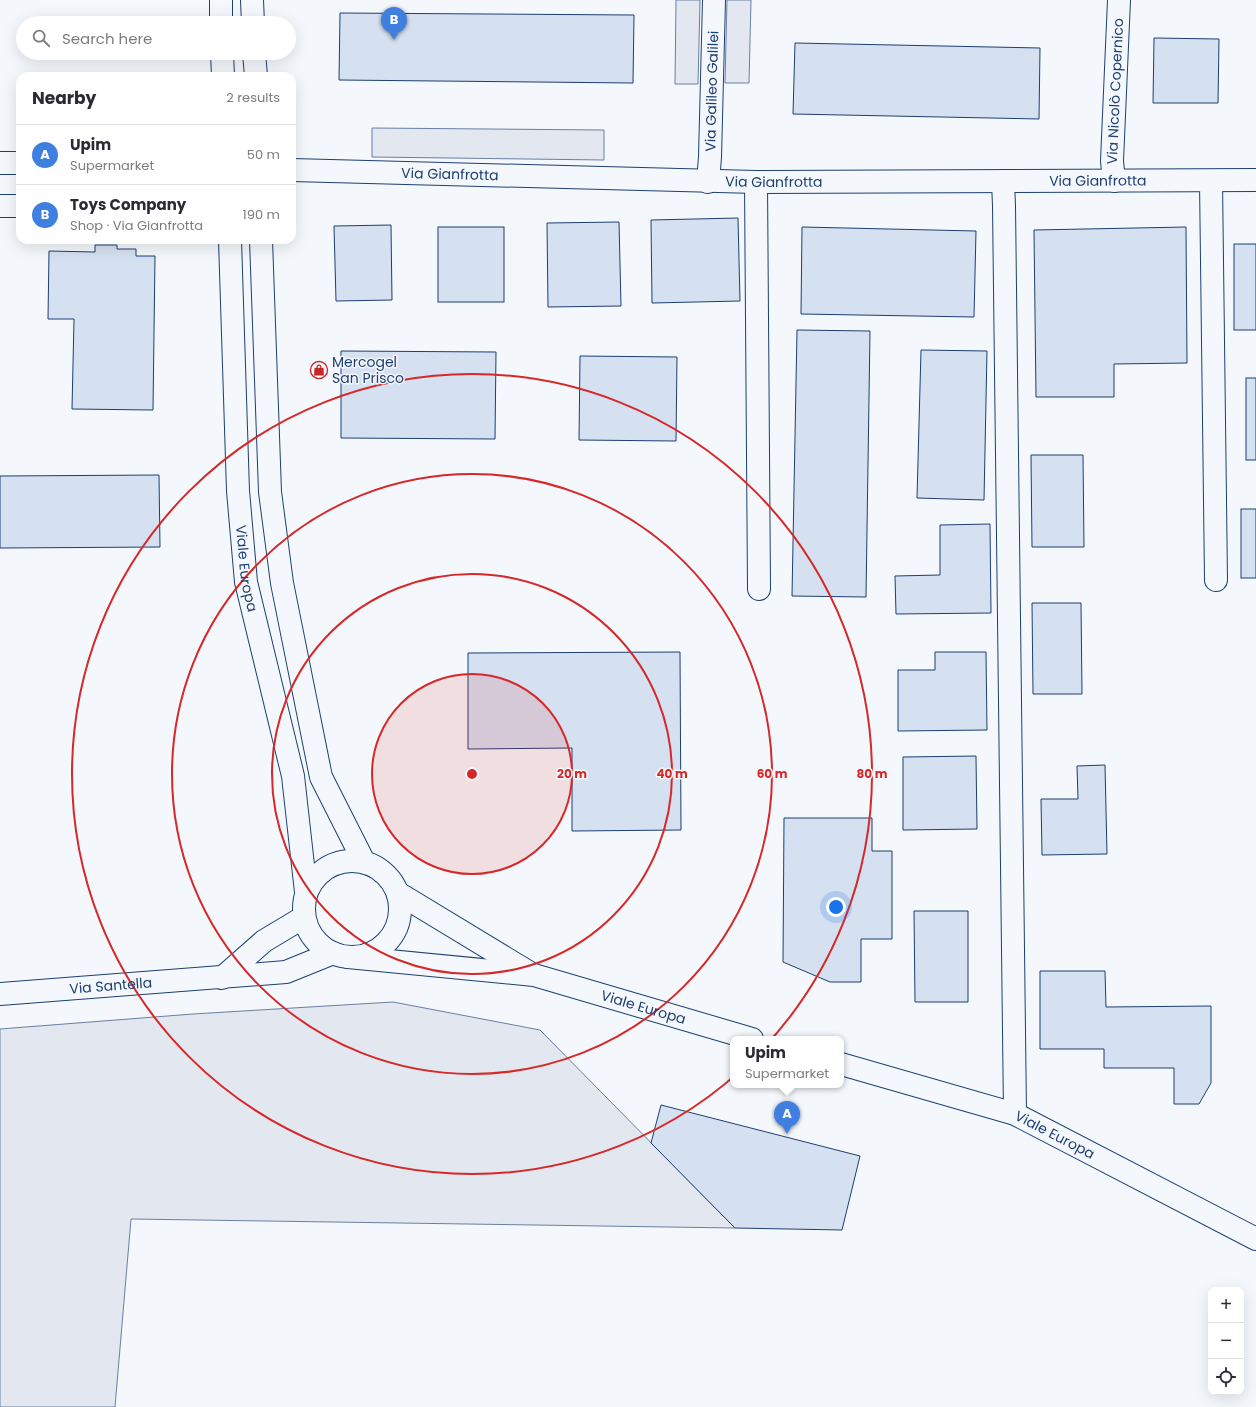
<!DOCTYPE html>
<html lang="en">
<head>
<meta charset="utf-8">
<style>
	body { margin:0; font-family:Poppins,sans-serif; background:#f7f7f7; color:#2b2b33 }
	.controls { position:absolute; right:12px; bottom:12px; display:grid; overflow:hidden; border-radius:8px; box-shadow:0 4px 16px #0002 }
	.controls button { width:36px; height:36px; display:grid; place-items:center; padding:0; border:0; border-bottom:1px solid #e1e1e2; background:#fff; color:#2b2b33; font:20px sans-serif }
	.you { position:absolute; left:836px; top:907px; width:14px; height:14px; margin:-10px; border:3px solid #fff; border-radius:50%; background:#1a73e8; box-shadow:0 0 0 6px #1a73e833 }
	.badge { display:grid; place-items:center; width:26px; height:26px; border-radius:50%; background:#d93025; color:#fff; font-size:13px; font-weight:700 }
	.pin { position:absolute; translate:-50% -33px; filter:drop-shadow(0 1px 2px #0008) }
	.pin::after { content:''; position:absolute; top:21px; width:14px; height:12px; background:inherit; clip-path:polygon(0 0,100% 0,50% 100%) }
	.popup { position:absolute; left:730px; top:1036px; width:114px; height:52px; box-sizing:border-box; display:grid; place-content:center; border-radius:8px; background:#fff; filter:drop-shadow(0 1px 3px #0005); font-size:13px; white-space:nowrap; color:#7c7c81 }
	.popup b { font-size:15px; color:#2b2b33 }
	.popup::after { content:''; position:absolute; left:50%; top:100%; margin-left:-8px; border:8px solid transparent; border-top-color:#fff }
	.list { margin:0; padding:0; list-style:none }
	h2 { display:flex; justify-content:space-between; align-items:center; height:52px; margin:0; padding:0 16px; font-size:17px }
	h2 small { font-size:13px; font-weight:400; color:#7c7c81 }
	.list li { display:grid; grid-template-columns:26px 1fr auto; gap:12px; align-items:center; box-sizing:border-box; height:60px; padding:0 16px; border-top:1px solid #e1e1e2 }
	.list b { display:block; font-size:15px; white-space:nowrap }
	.list p { margin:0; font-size:13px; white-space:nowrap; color:#7c7c81 }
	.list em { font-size:13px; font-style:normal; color:#7c7c81 }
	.icon { flex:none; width:22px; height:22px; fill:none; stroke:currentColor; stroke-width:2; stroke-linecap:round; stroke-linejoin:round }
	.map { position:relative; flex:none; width:1256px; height:1407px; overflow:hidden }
	.search { position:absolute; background:#fff; box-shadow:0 4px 16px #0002; left:16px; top:16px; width:280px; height:44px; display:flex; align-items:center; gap:10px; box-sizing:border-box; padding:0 14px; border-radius:22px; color:#7c7c81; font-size:15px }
	.panel { position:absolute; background:#fff; box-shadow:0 4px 16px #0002; left:16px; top:72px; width:280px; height:172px; border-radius:12px }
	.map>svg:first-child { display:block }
	.parking { fill:#e3e8f0; stroke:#687fa3 }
	.building { fill:#d5e0f0; stroke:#1d3f73 }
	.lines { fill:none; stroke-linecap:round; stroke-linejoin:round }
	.street-casing { stroke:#1d3f73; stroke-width:24 }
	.secondary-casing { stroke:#1d3f73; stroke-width:24 }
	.street { stroke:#f4f7fb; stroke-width:22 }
	.secondary { stroke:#f4f7fb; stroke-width:22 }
	.ring { fill:none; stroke:#d62828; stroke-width:2 }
	.labels { text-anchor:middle; stroke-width:3; stroke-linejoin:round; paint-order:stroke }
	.street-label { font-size:14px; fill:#1d3f73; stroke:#f4f7fb }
	.poi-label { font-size:14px; fill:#1d3f73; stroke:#f4f7fb; text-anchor:start }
	.centre { fill:#d62828; stroke:#f4f7fb; stroke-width:2 }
	.ring-label { font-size:12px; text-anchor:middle; font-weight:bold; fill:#d62828; stroke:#f4f7fb; stroke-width:3; stroke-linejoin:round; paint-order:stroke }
</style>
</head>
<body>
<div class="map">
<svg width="1256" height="1407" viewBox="0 0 1256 1407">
	<rect width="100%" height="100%" fill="#f4f7fb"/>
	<!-- parking -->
	<g class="parking">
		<polygon points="676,0 700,0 698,84 675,84"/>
		<polygon points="727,0 751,0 749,83 725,83"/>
		<polygon points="372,128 604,130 604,160 372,157"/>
		<polygon points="393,1002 540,1030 735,1228 131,1219 115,1407 0,1407 0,1029 193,1014"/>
	</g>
	<!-- building -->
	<g class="building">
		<polygon points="340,13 634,15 633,83 339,80"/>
		<polygon points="1154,38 1219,39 1218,103 1153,103"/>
		<polygon points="795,43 1040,48 1039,119 793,114"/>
		<polygon points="738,218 740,301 652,303 651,220"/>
		<polygon points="619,222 621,306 548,307 547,223"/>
		<polygon points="391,225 392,300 336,301 334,226"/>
		<rect x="438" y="227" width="66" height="75"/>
		<polygon points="802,227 976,231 974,317 801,314"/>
		<polygon points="1186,227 1187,363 1114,364 1114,397 1036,397 1034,230"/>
		<rect x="1234" y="244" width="22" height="86"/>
		<polygon points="95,245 117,245 117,249 136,249 136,256 155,256 153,410 72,409 74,319 48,319 49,251 95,252"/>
		<polygon points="797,330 870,331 866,597 792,596"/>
		<polygon points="921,350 987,351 984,500 917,498"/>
		<polygon points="341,351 496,352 495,439 341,438"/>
		<polygon points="580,356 677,357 676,441 579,440"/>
		<rect x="1246" y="378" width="10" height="82"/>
		<polygon points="1031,455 1083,455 1084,547 1032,547"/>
		<polygon points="159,475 160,547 0,548 0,476"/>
		<rect x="1241" y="509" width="15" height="69"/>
		<polygon points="990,524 991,613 896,614 895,576 940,575 940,525"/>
		<polygon points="1032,603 1081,603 1082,694 1033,694"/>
		<polygon points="680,652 681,830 572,831 572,748 468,749 468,653"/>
		<polygon points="935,652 986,652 987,730 898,731 898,670 935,670"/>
		<polygon points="976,756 977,829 903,830 903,757"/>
		<polygon points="1105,765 1107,854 1042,855 1041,799 1078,799 1077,766"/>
		<polygon points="784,818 872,818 872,851 892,851 892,939 861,939 861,982 830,982 783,962"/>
		<polygon points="914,911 968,911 968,1002 915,1002"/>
		<polygon points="1040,971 1105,971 1106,1007 1211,1006 1211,1083 1199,1104 1174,1104 1174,1068 1104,1068 1104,1049 1040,1049"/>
		<polygon points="661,1105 860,1156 842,1230 735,1228 651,1143"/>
	</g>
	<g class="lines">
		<!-- street casing -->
		<g class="street-casing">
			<g id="street">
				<polyline points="0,163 20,163"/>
				<polyline points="1003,181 1004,206 1015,1114"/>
				<path id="s1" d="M1114,181L1112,161L1119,0"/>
				<polyline points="1211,181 1216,580"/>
				<path id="s2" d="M708,182L710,157L714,0"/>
				<polyline points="756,182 759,589"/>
				<polyline points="0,206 20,206"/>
				<polyline points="222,978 264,941 304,917"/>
				<path id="s3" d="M0,994L286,972L333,953"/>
			</g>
		</g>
		<!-- secondary casing -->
		<g class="secondary-casing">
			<g id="secondary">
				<polyline points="221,0 221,23"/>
				<polyline points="252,0 253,23"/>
				<polyline points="222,53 223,76"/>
				<polyline points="254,53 256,76"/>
				<path id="s4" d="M292,170L756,182L1256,180"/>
				<path id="s5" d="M230,240L238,491L246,582L293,776L306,892"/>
				<polyline points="261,240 270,492 282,583 321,777 364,862"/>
				<circle cx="352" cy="909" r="48"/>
				<polyline points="398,893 530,973"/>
				<path id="s6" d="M348,957L534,975L752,1039"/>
				<path id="s7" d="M841,1064L1015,1114L1256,1239"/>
			</g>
		</g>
		<!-- street -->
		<use href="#street" class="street"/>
		<!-- secondary -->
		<use href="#secondary" class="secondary"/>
	</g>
	<!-- distance rings -->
	<circle cx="472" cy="774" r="100" fill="#d62828" fill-opacity=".12"/>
	<g class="ring">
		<circle cx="472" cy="774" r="100"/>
		<circle cx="472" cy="774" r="200"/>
		<circle cx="472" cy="774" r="300"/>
		<circle cx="472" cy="774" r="400"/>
	</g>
	<!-- icons -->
	<defs>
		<g id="shop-ring" transform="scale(0.9)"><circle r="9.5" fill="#f4f7fb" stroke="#c62828" stroke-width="1.5"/><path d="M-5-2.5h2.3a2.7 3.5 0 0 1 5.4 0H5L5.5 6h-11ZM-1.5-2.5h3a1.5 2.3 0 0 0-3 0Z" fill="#c62828"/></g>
	</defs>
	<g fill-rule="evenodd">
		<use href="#shop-ring" x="319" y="370"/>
	</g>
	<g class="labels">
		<!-- street labels -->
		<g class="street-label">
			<text dy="5" stroke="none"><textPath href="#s2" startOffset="91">Via Galileo Galilei</textPath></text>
			<text dy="5" stroke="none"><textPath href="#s1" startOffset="90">Via Nicolò Copernico</textPath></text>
			<text dy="5" stroke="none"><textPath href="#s4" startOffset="158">Via Gianfrotta</textPath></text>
			<text dy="5" stroke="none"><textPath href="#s4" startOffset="806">Via Gianfrotta</textPath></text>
			<text dy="5" stroke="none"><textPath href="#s4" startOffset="482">Via Gianfrotta</textPath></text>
			<text dy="5" stroke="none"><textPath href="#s5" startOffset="329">Viale Europa</textPath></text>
			<text dy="5" stroke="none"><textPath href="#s3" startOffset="111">Via Santella</textPath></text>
			<text dy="5" stroke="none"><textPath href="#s6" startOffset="301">Viale Europa</textPath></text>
			<text dy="5" stroke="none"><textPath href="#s7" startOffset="226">Viale Europa</textPath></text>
		</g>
		<!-- poi labels -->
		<g class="poi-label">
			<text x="332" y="367">Mercogel<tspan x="332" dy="16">San Prisco</tspan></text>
		</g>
	</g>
	<circle cx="472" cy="774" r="6" class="centre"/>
	<g class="ring-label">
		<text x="572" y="778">20 m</text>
		<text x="672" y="778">40 m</text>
		<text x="772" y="778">60 m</text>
		<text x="872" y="778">80 m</text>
	</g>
</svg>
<div class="controls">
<button>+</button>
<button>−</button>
<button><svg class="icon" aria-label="locate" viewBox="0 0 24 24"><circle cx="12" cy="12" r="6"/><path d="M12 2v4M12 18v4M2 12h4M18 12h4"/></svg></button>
</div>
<div class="you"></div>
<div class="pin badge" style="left:787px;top:1134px;background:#3f7fe0">A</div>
<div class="popup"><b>Upim</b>Supermarket</div>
<div class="pin badge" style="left:394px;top:40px;background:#3f7fe0">B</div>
<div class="search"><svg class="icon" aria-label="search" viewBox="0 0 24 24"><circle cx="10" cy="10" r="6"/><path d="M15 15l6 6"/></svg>Search here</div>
<section class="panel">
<h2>Nearby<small>2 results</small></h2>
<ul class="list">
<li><span class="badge" style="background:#3f7fe0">A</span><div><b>Upim</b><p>Supermarket</p></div><em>50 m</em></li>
<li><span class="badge" style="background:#3f7fe0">B</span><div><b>Toys Company</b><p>Shop · Via Gianfrotta</p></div><em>190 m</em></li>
</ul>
</section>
</div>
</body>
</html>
